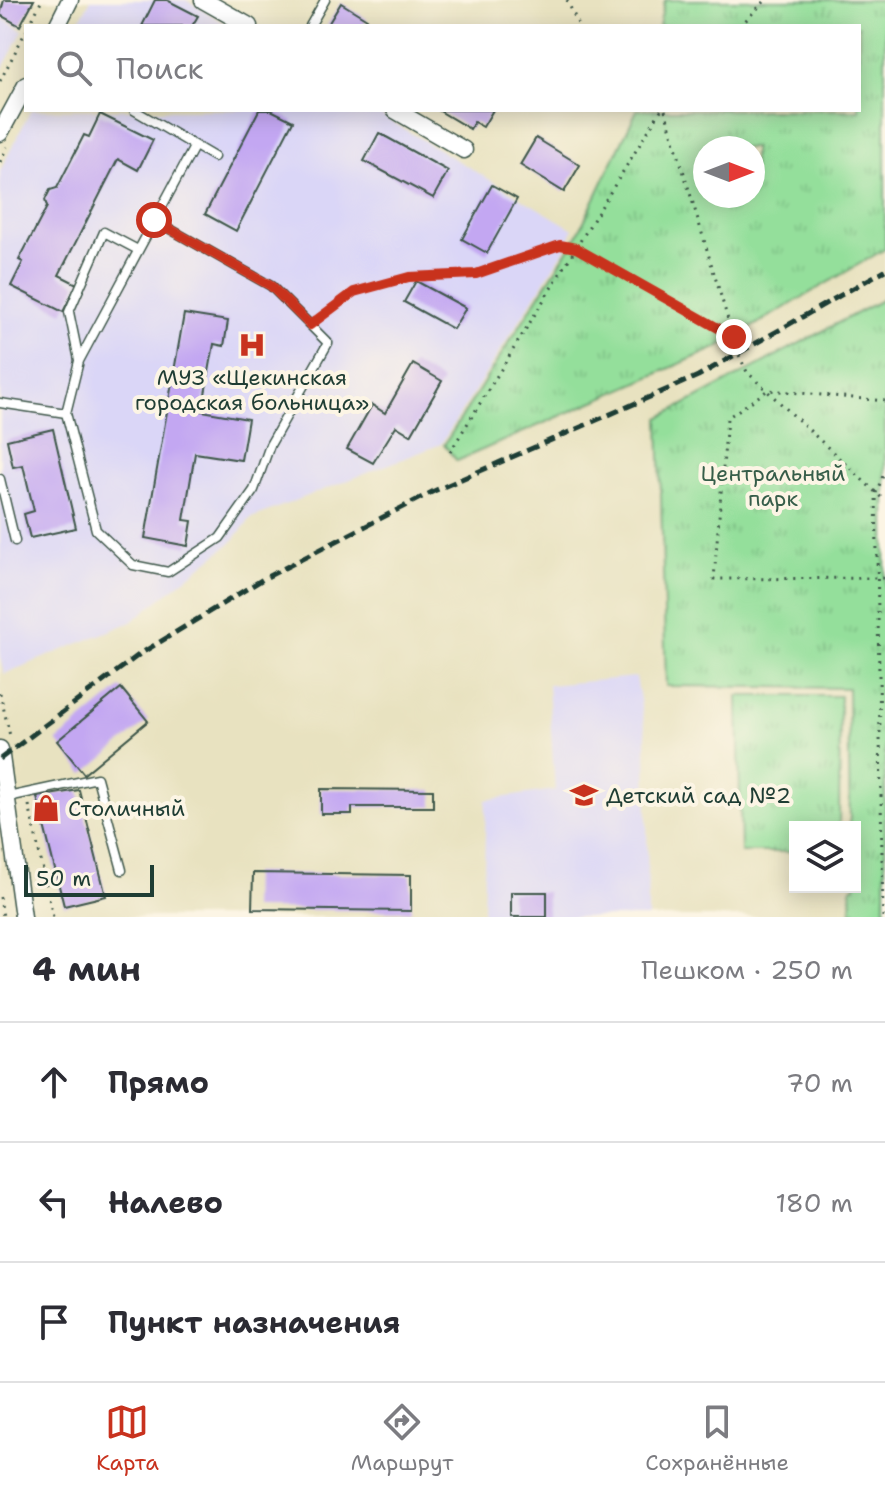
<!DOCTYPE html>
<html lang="ru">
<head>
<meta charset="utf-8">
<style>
	body { margin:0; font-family:"Shantell Sans",sans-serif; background:#f7f7f7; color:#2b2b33 }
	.controls { position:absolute; right:24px; bottom:24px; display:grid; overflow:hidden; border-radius:0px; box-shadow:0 4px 20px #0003 }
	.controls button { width:72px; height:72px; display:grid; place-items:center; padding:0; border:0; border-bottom:2px solid #e1e1e2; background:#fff; color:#2b2b33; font:40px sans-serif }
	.compass { position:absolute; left:693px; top:136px; width:72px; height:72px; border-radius:50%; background:#fff; box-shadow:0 4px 20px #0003; rotate:90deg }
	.scale { position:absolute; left:24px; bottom:20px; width:130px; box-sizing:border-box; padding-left:8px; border:4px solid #1f3d34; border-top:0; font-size:22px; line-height:28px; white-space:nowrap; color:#1f3d34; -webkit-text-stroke:6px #fcf5e5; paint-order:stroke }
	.stop { position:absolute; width:24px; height:24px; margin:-18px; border:6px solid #c8321e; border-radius:50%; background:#fff }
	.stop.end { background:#c8321e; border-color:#fff; box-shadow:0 2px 8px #0008 }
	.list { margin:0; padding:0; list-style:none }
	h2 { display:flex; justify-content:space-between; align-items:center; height:104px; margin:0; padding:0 32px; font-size:34px }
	h2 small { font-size:26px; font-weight:400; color:#7c7c81 }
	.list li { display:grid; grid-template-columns:52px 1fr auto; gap:24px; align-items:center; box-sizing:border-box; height:120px; padding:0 32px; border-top:2px solid #e1e1e2 }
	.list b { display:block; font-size:30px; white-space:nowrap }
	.list em { font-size:26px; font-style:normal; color:#7c7c81 }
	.icon { flex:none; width:44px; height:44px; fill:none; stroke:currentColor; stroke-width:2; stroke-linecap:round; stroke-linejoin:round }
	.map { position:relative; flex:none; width:885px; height:917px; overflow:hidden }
	.search { position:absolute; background:#fff; box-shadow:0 4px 20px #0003; left:24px; right:24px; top:24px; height:88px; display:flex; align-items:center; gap:20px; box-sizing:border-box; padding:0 28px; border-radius:0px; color:#7c7c81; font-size:30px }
	.sheet { height:464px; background:#fff }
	nav { display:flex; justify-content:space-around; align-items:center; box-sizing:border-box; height:112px; border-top:2px solid #e1e1e2; background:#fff; font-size:22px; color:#7c7c81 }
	nav a { display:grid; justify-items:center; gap:4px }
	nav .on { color:#c8321e }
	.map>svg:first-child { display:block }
	.built { fill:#dad6f7 }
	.grass { fill:url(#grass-tufts); stroke:#5a8e68; stroke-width:2; fill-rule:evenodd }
	.building { fill:#c3a7f2 }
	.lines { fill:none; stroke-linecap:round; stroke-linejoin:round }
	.lane-casing { stroke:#3d5649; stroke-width:11 }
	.street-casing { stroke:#3d5649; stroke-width:19 }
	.path { stroke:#3d5649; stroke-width:3; stroke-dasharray:2 6; stroke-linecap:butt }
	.lane { stroke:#fff; stroke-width:8 }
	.street { stroke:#fff; stroke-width:16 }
	.rail { stroke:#1f3d34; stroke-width:5; stroke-dasharray:12 6; stroke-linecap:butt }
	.route { stroke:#c8321e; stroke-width:10 }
	.labels { text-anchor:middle; stroke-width:8; stroke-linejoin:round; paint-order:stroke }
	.poi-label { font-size:22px; fill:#1f3d34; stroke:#fcf5e5; text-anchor:start }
	.park-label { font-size:22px; fill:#365d49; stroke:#fcf5e5 }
</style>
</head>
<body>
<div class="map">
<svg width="885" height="917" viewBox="0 0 885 917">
	<defs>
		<pattern id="grass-tufts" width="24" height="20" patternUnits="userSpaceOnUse" patternTransform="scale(2)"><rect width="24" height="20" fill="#94df9b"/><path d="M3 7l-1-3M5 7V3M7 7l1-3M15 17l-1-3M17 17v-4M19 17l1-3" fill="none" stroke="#7fc086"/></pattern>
	</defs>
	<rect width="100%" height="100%" fill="#fcf5e5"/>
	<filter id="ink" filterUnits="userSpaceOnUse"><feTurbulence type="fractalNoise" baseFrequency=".0125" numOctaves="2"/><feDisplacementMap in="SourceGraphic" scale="16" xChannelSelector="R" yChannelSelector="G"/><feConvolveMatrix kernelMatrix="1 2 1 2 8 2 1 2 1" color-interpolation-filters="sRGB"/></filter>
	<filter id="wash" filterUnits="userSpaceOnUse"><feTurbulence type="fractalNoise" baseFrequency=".006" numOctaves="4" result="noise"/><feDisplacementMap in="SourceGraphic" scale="32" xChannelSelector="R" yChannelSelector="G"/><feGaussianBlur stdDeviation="1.8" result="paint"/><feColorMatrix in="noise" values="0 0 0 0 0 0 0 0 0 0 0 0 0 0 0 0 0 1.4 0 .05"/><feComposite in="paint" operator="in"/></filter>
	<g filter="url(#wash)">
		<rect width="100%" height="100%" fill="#e8e2c0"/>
		<!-- built -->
		<g class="built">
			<polygon points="91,0 186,0 230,26 76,26"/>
			<polygon points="0,17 23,31 0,73"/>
			<polygon points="31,110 372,110 573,229 567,246 441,444 251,518 232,542 131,622 4,674 0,657 0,171"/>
			<polygon points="636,677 646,734 648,917 483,917 486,800 555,790 548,685"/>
		</g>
		<!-- grass -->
		<g class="grass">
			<path d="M665,0H885V249L716,348L457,461L444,445L577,236L637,110H859V26H659ZM705,148H753V196H705Z"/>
			<polygon points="885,298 885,917 852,917 851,887 855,887 855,827 850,827 848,688 666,686 659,418"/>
			<polygon points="738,696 840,696 839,827 795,827 795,852 741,852"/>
		</g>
		<g id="blocks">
			<!-- building -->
			<g class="building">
				<polygon points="4,0 34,0 20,26 0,15"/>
				<polygon points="155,0 167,0 198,16 192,26 142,26"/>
				<polygon points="341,3 367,19 363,26 327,26"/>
				<polygon points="259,110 271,110 293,121 236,231 205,214"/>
				<polygon points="438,110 493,110 483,127 474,122 470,129"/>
				<polygon points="100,114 153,140 138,170 118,159 59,275 77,284 63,312 11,286 23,262 19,260 47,207 45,200 50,190 57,188 84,135 89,137"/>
				<polygon points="379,133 448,171 433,198 364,161"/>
				<polygon points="536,138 580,165 564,192 520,165"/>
				<polygon points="492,185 517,199 487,253 462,239"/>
				<polygon points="416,281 466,308 453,329 404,302"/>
				<polygon points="184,314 228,321 224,346 214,344 202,411 248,419 241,460 195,453 184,520 192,521 188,546 145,538"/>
				<polygon points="413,364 442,381 411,435 396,426 373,463 347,449 372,405 385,413"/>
				<polygon points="53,429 76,528 30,538 24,514 34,511 23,465 13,467 7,440"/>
				<polygon points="121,688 148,721 84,774 57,741"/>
				<polygon points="321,789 433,790 433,807 352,807 352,814 321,814"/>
				<polygon points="79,790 106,896 64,906 37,797"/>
				<polygon points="253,873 411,875 411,911 252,909"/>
				<rect x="511" y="892" width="36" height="25"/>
			</g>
		</g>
	</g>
	<g filter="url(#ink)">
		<use href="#blocks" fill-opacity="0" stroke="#3d5649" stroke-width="2"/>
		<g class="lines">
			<!-- lane casing -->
			<g class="lane-casing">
				<g id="lane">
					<polyline points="310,26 325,0"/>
					<polyline points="134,110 214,157"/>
					<polyline points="154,220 271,286 328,343 270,445 254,490 220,538 168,572 133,565 96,530 66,413 79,361 194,147"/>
					<polyline points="79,360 69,312 104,232 138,250"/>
					<polyline points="0,403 66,413"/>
					<polyline points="0,479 15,541"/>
					<polyline points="8,797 97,778 122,870"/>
				</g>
			</g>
			<!-- street casing -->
			<g class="street-casing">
				<g id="street">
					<polyline points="203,0 249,26"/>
					<polyline points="57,26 70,0"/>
					<polyline points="395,110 464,150"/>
					<polyline points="0,133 26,85"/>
					<polyline points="0,749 23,917"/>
				</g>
			</g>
			<!-- path -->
			<g class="path">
				<polyline points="567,0 579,26"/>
				<polyline points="29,26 42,0"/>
				<polyline points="740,26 766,0"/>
				<polyline points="0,81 26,31"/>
				<polyline points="665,110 738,353 747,372 885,501"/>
				<polyline points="0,162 7,147"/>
				<polyline points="321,317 354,292 409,277 476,274 560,245 576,248 734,337"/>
				<polyline points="885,401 768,390 727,418 714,579 885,578"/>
				<polyline points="450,452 661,110"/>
				<polyline points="0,693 10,736"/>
				<polyline points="29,805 53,917"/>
				<polyline points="0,897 3,917"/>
				<polyline points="883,917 876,493 885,471"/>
			</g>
			<!-- lane -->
			<use href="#lane" class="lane"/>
			<!-- street -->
			<use href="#street" class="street"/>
			<!-- rail -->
			<polyline class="rail" points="0,759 140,654 263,579 434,491 698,376 885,270"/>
		</g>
	</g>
	<g class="lines" filter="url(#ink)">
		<!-- route -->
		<polyline class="route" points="154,220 271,286 310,325 354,292 409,277 476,274 560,245 576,248 734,337"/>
	</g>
	<!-- icons -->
	<defs>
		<g id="hospital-bare" transform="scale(2.16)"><path d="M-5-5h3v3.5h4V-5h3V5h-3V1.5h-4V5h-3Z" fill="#c8321e" stroke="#fcf5e5" stroke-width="2.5" paint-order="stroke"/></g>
		<g id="school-bare" transform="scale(2.16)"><path d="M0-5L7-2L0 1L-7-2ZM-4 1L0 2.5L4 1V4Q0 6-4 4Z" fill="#c8321e" stroke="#fcf5e5" stroke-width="2.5" paint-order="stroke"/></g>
		<g id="shop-bare" transform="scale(2.16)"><path d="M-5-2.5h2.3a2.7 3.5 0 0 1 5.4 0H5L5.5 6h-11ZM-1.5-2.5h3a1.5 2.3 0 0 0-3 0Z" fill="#c8321e" stroke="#fcf5e5" stroke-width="2.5" paint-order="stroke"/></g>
	</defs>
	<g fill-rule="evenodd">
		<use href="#hospital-bare" x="252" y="345"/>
		<use href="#school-bare" x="584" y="795"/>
		<use href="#shop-bare" x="46" y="808"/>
	</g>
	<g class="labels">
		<!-- poi labels -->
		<g class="poi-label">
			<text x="252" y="385" text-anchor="middle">МУЗ «Щекинская<tspan x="252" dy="25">городская больница»</tspan></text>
			<text x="606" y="803">Детский сад №2</text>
			<text x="68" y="816">Столичный</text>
		</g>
		<!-- park labels -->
		<g class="park-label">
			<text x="773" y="481">Центральный<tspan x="773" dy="25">парк</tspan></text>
		</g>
	</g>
</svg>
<div class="controls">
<button><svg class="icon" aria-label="layers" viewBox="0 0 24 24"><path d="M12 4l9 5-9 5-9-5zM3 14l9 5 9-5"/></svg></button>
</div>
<svg class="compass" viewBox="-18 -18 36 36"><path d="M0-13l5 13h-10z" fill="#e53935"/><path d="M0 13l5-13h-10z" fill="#7c7c81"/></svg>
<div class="scale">50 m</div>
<div class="stop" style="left:154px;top:220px"></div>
<div class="stop end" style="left:734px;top:337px"></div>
<div class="search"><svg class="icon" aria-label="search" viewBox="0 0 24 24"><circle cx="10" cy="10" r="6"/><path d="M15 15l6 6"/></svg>Поиск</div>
</div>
<section class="sheet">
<h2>4 мин<small>Пешком · 250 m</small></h2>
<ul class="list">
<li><svg class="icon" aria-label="ahead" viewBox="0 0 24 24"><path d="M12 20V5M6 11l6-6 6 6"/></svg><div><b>Прямо</b></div><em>70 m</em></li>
<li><svg class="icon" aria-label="left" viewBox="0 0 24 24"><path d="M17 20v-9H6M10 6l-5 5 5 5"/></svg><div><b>Налево</b></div><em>180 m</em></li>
<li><svg class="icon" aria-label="arrive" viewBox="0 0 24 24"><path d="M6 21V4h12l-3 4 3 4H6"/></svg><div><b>Пункт назначения</b></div></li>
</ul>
</section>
<nav>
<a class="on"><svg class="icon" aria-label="map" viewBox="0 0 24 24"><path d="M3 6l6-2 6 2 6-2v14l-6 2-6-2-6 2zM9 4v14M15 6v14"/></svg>Карта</a>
<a><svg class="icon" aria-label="directions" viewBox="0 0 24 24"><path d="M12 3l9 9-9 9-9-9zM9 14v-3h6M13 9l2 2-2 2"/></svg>Маршрут</a>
<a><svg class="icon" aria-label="saved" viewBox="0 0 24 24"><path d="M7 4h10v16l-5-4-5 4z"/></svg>Сохранённые</a>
</nav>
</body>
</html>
